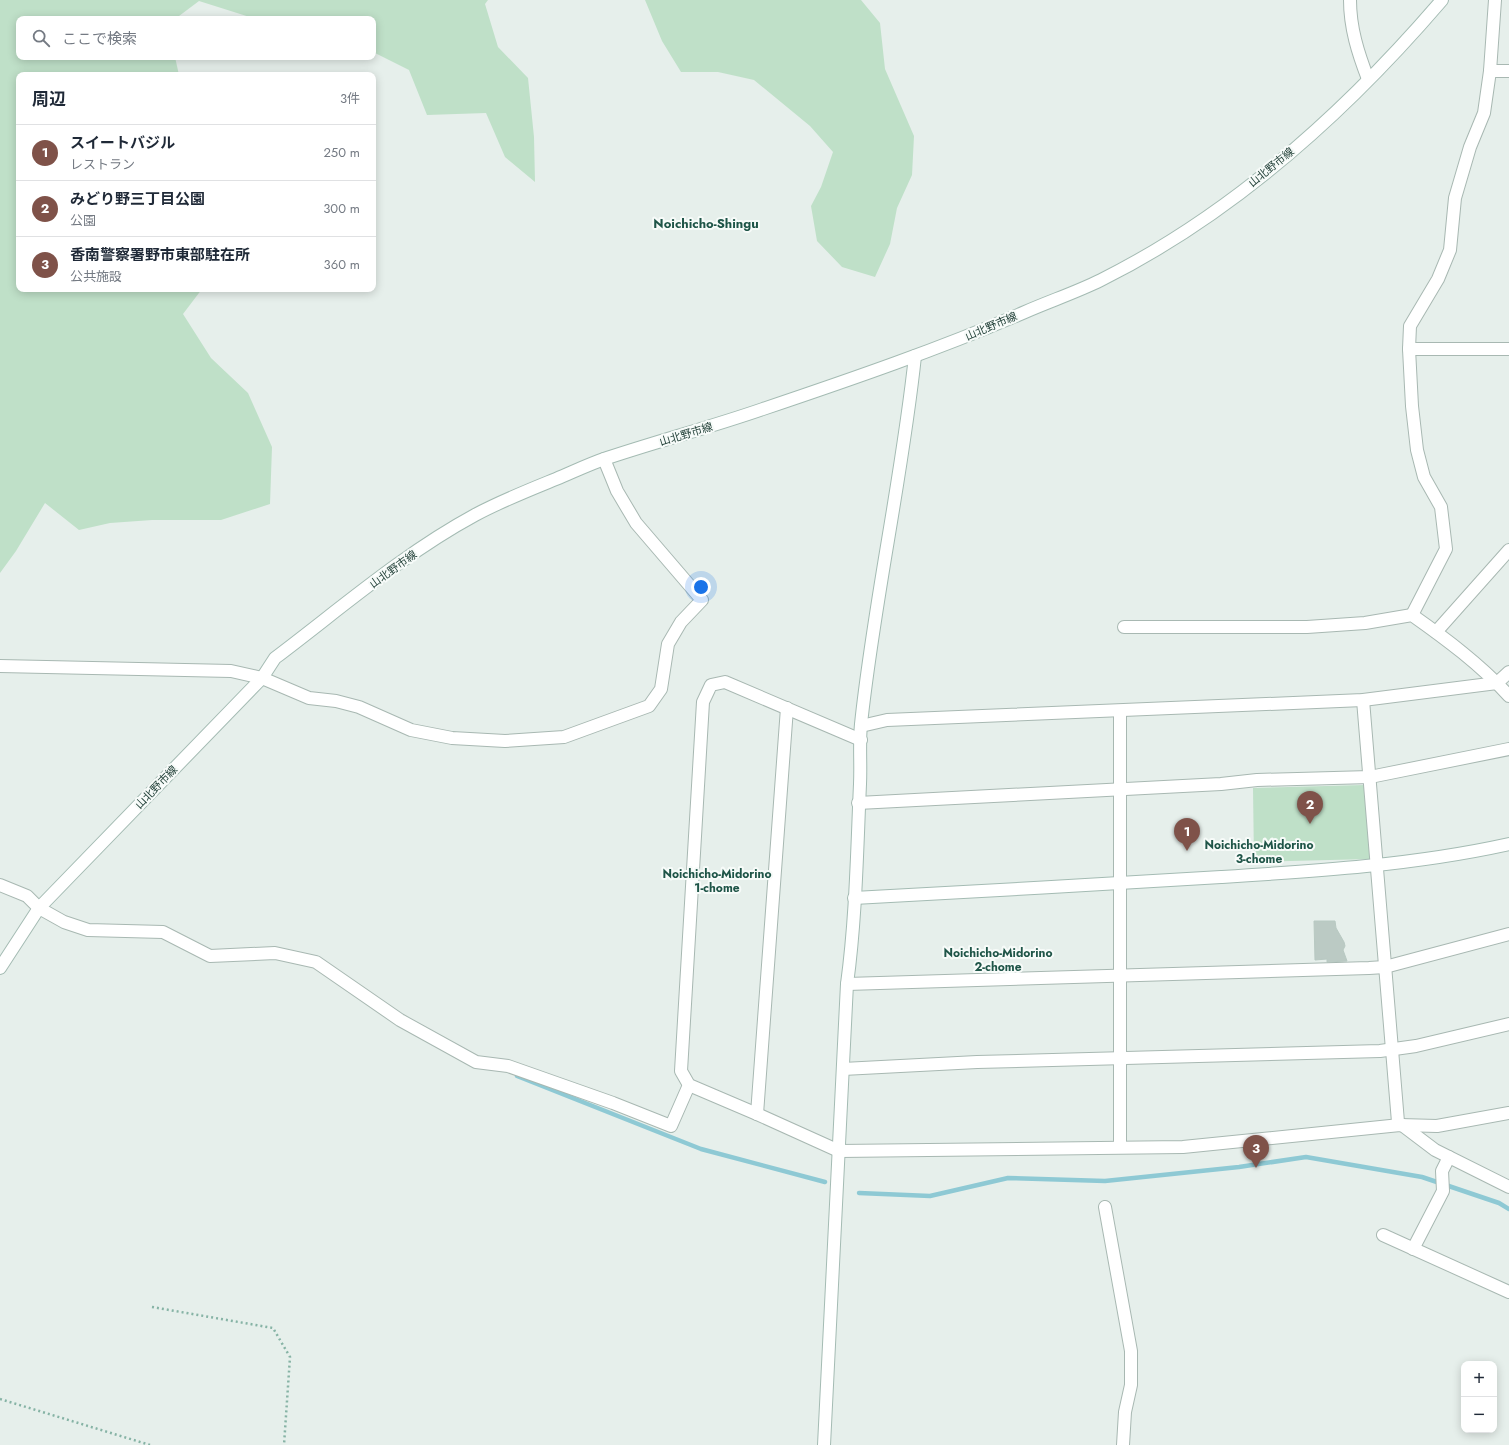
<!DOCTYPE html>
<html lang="ja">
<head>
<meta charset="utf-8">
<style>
	body { margin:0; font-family:Jost,"Noto Sans JP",sans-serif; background:#f6f6f7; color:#1f2937 }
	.controls { position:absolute; right:12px; bottom:12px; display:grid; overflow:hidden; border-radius:8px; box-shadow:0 2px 10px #0003 }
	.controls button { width:36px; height:36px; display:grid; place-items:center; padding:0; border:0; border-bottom:1px solid #e0e1e3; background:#fff; color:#1f2937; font:20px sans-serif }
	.you { position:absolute; left:701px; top:587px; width:14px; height:14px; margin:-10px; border:3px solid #fff; border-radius:50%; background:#1a73e8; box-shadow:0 0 0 6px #1a73e833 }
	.badge { display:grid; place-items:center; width:26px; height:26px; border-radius:50%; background:#7f5249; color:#fff; font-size:13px; font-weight:700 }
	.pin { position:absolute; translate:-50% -33px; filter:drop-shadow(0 1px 2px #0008) }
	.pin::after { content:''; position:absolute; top:21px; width:14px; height:12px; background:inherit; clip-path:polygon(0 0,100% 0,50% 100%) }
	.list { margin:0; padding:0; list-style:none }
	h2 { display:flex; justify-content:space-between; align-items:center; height:52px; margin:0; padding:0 16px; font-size:17px }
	h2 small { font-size:13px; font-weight:400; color:#747a83 }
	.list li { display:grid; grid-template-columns:26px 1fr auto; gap:12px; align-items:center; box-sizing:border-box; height:56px; padding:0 16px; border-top:1px solid #e0e1e3 }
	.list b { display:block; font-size:15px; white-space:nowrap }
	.list p { margin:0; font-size:13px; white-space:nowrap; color:#747a83 }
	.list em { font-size:13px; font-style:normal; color:#747a83 }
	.icon { flex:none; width:22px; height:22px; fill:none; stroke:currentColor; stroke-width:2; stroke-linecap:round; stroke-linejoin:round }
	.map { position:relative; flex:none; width:1509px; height:1445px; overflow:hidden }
	.search { position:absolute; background:#fff; box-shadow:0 2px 10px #0003; left:16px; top:16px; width:360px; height:44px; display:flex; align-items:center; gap:10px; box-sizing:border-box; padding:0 14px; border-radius:8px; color:#747a83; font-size:15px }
	.panel { position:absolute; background:#fff; box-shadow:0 2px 10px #0003; left:16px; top:72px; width:360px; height:220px; border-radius:8px }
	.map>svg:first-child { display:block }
	.green { fill:#bfe0c8 }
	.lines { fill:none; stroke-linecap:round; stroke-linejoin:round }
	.stream { stroke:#8ec9d4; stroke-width:4.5 }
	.building { fill:#bbcac4; stroke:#b8c9c2 }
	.street-casing { stroke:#a8b8b2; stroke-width:14 }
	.secondary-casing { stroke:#a4bbb3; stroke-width:14 }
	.path { stroke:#86b3a5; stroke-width:2.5; stroke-dasharray:2 3; stroke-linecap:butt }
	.street { stroke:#fff; stroke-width:12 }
	.secondary { stroke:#fff; stroke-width:12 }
	.labels { text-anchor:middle; stroke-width:4; stroke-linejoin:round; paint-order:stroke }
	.street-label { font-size:11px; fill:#24423a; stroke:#f7fbf9 }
	.neighbourhood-label { font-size:12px; font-weight:bold; fill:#1f5548; stroke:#f7fbf9 }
	.quarter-label { font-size:13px; font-weight:bold; fill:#1f5548; stroke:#f7fbf9 }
</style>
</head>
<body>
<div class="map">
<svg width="1509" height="1445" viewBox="0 0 1509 1445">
	<rect width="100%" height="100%" fill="#e6efeb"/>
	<!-- green -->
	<g class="green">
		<polygon points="0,0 488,0 485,4 498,47 528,78 534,137 535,182 505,157 486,113 427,115 409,70 373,52 373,19 256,19 199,1 175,19 19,19 19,57 175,57 179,75 19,75 19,289 202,289 183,314 211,358 248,393 272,447 270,504 221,520 152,520 110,523 79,530 45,503 16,551 0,573"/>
		<polygon points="645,0 861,0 880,23 885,69 914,136 912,175 897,208 890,244 875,277 842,267 817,241 811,206 821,187 833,152 810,126 754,80 718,72 681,72 662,41"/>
		<polygon points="1364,785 1370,859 1254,862 1253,788"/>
	</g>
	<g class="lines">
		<!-- stream -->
		<g class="stream">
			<polyline points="517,1076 701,1149 825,1182"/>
			<polyline points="859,1193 930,1196 1008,1178 1105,1181 1239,1167 1306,1157 1422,1177 1499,1203 1509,1209"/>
		</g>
	</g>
	<!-- building -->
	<polygon class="building" points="1314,921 1335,921 1336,928 1344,942 1345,946 1343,950 1347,961 1327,962 1327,959 1315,960"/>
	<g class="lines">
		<!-- street casing -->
		<g class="street-casing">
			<g id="street">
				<path d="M1350,0C1350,28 1358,53 1368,79"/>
				<polyline points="1490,71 1509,71"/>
				<polyline points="1409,349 1509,349"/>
				<polyline points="1412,615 1446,549 1441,507 1424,477 1417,450 1412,406 1409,349 1410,326 1438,279 1450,250 1455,198 1470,147 1484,113 1490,71 1495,0"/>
				<path d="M1124,627H1307L1365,623L1412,615C1446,639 1481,665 1509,696"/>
				<polyline points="1436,632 1509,550"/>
				<polyline points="0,666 231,671 262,678 309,698 336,701 359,707 411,730 452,738 505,741 564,737 649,706 661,689 668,644 681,622 702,600 636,523 617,491 604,459"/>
				<polyline points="1363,700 1398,1122 1435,1150 1509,1187"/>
				<polyline points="1120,711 1120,1147"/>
				<polyline points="861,726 887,720 1363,700 1497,683 1509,672"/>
				<polyline points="861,740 725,682 711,685 703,702 681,1071 689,1085 757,1114 839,1151 1183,1147 1400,1125 1437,1126 1509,1113"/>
				<polyline points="858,803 1221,784 1257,780 1370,777 1509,749"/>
				<polyline points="0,885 27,896 39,908 64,922 88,930 163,932 210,956 275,953 316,962 400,1020 476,1062 508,1066 613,1103 671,1126 689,1085"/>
				<polyline points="847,984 1369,968 1385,967 1509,934"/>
				<polyline points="843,1069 977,1062 1380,1051 1416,1046 1509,1024"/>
				<polyline points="757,1114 787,708"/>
				<polyline points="1105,1207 1131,1351 1131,1385 1125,1412 1123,1445"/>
				<polyline points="1383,1235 1509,1292"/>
				<polyline points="1413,1249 1443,1191 1442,1171 1449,1157"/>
			</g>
		</g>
		<!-- secondary casing -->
		<g class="secondary-casing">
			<g id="secondary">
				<path d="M854,898C976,891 1099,885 1221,877C1317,871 1414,865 1509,844"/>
				<path d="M0,968L39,908L262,678L275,658C340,609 403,554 475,515C501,501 529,490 556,479C573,472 589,464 607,458C658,441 711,427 763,409C852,379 939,349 1025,312C1050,301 1077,292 1101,280C1233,214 1346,112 1442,0"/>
				<path d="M824,1445L847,984C856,918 857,850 860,784C861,764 859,744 861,724C874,601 902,479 915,356"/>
			</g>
		</g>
		<!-- path -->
		<g class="path">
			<polyline points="152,1307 273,1328 290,1357 284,1445"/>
			<polyline points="0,1399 150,1445"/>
		</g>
		<!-- street -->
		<use href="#street" class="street"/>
		<!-- secondary -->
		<use href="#secondary" class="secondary"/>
	</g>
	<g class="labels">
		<!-- street labels -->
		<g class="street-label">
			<text transform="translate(1271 167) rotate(-39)" y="4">山北野市線</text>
			<text transform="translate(991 326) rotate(-23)" y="4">山北野市線</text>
			<text transform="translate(686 434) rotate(-17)" y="4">山北野市線</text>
			<text transform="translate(393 569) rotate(-36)" y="4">山北野市線</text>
			<text transform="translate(156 787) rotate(-46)" y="4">山北野市線</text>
		</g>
		<!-- neighbourhood labels -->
		<g class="neighbourhood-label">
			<text x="1259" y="849">Noichicho-Midorino<tspan x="1259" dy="14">3-chome</tspan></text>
			<text x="717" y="878">Noichicho-Midorino<tspan x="717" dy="14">1-chome</tspan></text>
			<text x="998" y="957">Noichicho-Midorino<tspan x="998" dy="14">2-chome</tspan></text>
		</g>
		<!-- quarter labels -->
		<g class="quarter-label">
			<text x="706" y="228">Noichicho-Shingu</text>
		</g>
	</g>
</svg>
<div class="controls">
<button>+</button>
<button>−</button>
</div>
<div class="you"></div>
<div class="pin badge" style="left:1187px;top:851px">1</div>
<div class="pin badge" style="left:1310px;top:824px">2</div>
<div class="pin badge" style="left:1256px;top:1168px">3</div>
<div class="search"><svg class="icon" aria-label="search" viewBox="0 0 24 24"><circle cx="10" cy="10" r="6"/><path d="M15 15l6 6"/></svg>ここで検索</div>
<section class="panel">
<h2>周辺<small>3件</small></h2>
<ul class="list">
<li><span class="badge">1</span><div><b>スイートバジル</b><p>レストラン</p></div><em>250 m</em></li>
<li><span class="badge">2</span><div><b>みどり野三丁目公園</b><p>公園</p></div><em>300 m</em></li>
<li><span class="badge">3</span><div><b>香南警察署野市東部駐在所</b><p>公共施設</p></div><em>360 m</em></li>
</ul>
</section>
</div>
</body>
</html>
